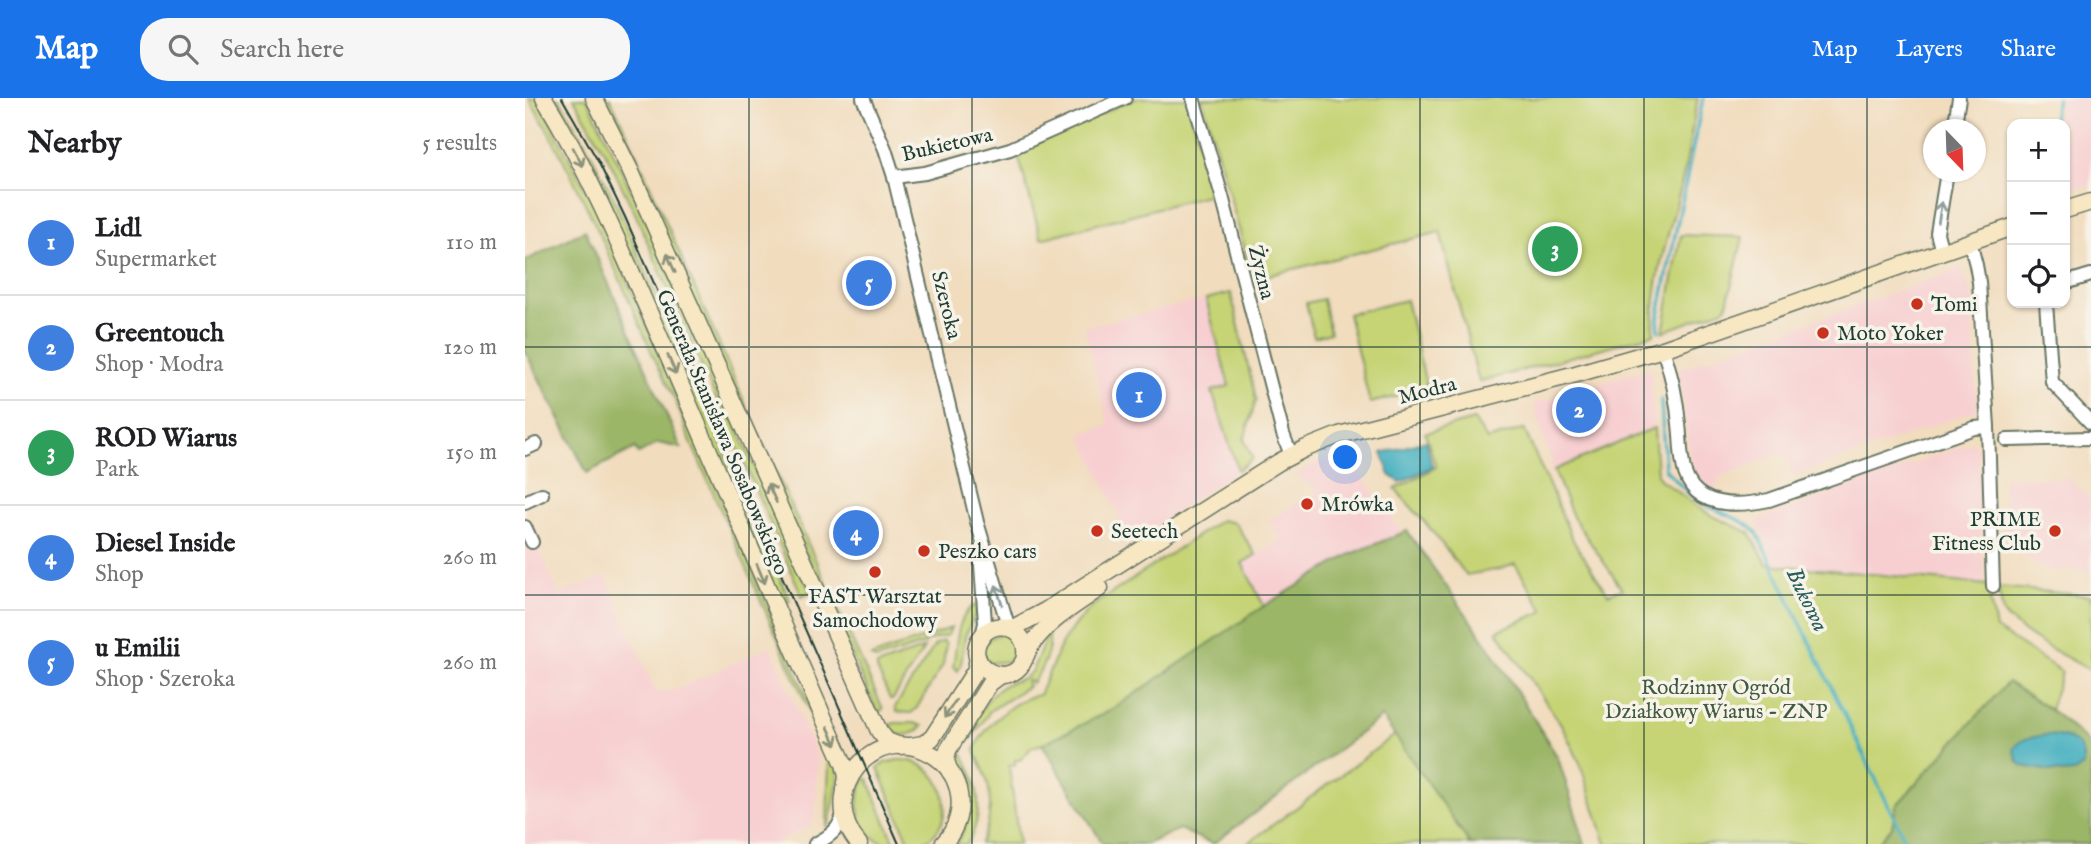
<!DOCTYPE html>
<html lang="en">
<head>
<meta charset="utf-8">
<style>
	body { margin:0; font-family:"IM FELL English",serif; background:#f6f6f6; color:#202124 }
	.controls { position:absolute; right:21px; top:21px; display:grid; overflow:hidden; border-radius:14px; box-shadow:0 2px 5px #0004 }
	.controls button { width:63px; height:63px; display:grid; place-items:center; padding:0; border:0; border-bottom:2px solid #e0e0e0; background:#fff; color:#202124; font:35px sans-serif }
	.compass { position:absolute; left:1398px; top:21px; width:63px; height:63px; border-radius:50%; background:#fff; box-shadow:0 2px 5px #0004; rotate:157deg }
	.you { position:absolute; left:821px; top:360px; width:24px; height:24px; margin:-18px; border:5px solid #fff; border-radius:50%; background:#1a73e8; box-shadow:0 0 0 10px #1a73e833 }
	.badge { display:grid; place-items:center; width:46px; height:46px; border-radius:50%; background:#1a73e8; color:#fff; font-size:23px; font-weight:700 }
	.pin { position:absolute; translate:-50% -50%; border:4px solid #fff; box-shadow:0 2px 7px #0006 }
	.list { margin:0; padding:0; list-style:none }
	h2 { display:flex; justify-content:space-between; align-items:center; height:91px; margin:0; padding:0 28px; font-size:30px }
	h2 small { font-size:23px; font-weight:400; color:#757577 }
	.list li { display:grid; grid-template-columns:46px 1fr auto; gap:21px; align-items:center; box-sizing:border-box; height:105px; padding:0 28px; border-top:2px solid #e0e0e0 }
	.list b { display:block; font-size:26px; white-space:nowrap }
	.list p { margin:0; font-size:23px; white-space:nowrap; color:#757577 }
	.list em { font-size:23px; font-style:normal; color:#757577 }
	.icon { flex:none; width:38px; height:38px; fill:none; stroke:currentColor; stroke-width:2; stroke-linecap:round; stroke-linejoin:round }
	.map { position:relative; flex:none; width:1566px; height:746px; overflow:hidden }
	header { display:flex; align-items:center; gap:42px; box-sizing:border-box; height:98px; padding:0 35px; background:#1a73e8; color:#fff }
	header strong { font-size:33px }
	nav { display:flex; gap:38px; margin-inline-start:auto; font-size:24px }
	.search { width:490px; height:63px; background:#f6f6f6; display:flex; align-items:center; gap:18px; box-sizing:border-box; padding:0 24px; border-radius:28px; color:#757577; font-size:26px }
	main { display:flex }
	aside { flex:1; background:#fff }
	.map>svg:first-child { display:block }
	.built { fill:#f7cfd0 }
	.green { fill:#c6d476; stroke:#728855; stroke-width:2 }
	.forest { fill:#9cb667; stroke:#5e7a4e; stroke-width:2 }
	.water { fill:#41aebf; stroke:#30767a; stroke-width:2 }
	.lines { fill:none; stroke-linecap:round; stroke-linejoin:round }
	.stream { stroke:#41aebf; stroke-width:3.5 }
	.street-casing { stroke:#687564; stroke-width:16 }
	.secondary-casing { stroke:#687564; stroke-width:19 }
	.street { stroke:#fff; stroke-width:12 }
	.secondary { stroke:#f8e7c3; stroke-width:16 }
	.tram { stroke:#1f3d34; stroke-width:2 }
	.oneway { stroke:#8c927c }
	.oneway2 { stroke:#8f9e9a }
	.grid { fill:none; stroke:#1f3d34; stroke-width:2; stroke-opacity:0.55 }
	.poi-dot { fill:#c8321e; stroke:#f7f3e8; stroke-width:2.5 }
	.labels { text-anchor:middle; stroke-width:7; stroke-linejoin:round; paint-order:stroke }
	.street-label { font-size:21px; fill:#1f3d34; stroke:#f7f3e8 }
	.poi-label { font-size:21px; fill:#1f3d34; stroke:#f7f3e8; text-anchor:start }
	.park-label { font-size:21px; fill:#405b41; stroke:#f7f3e8 }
	.water-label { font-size:23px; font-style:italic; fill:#295f5e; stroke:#f7f3e8 }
</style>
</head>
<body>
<header>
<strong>Map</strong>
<div class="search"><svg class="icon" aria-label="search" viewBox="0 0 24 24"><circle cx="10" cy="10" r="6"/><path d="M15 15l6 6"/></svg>Search here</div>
<nav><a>Map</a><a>Layers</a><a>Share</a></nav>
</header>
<main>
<aside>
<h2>Nearby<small>5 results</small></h2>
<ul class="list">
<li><span class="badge" style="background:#3f7fe0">1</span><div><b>Lidl</b><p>Supermarket</p></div><em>110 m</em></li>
<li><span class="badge" style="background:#3f7fe0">2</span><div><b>Greentouch</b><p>Shop · Modra</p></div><em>120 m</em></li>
<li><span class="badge" style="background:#2e9e5b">3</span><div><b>ROD Wiarus</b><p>Park</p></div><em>150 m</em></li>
<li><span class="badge" style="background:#3f7fe0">4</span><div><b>Diesel Inside</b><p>Shop</p></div><em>260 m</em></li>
<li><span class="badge" style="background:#3f7fe0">5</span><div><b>u Emilii</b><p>Shop · Szeroka</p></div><em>260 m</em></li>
</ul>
</aside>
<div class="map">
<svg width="1566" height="746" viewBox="0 0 1566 746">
	<rect width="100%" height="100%" fill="#f7f3e8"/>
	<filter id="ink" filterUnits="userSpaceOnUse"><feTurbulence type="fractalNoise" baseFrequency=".0143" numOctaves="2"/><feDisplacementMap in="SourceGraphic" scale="14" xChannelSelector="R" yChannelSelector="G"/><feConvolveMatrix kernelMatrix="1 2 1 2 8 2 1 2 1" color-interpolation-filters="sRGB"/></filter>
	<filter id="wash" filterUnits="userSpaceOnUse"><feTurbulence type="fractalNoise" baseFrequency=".00686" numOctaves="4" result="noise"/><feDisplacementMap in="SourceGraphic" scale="28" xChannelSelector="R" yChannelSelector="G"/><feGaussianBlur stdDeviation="1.57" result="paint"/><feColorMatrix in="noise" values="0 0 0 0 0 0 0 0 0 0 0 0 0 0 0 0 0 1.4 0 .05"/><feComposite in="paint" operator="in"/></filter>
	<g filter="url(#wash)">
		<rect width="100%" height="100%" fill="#f1dcbd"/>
		<!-- built -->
		<g class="built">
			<polygon points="1535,0 1566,0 1566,87 1540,93 1540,26 1531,26"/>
			<polygon points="1437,170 1447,197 1452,312 1268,378 1259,355 1196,378 1188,394 1168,385 1154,271"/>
			<polygon points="681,201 704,288 687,294 713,372 606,444 556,336 584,327 559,229"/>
			<polygon points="1126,270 1129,330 1029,372 1008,306"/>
			<polygon points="1447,345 1453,350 1459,487 1250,466 1231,422"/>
			<polygon points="808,360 828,365 878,435 824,457 739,508 717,465 756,441 745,422 793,393 771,377 791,365"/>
			<polygon points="1478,380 1544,380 1566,402 1566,474 1514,470 1481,438"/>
			<polygon points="0,418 34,496 81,478 131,595 151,592 245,548 293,660 290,719 287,727 249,746 0,746"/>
		</g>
		<!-- green -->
		<g class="green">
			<path d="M4,0H12L70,109L286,608L285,614L161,333C154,304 136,277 125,250C88,165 52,80 4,0Z"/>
			<polygon points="28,0 34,0 64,52 88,99 265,503 257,506"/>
			<polygon points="49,0 62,0 115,111 285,494 277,498 110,115 83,60"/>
			<polygon points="77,0 85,0 103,37 224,315 358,611 353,615"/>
			<polygon points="611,0 661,0 687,89 682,97 516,141 492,53"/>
			<path d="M677,0H1173C1167,25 1165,50 1159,75C1148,125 1125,184 1129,236L954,284L915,134L733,180L728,163H723Z"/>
			<polygon points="1156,137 1218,139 1201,210 1138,234"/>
			<polygon points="706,195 731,302 719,342 728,360 713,372 687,293 704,288 681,201"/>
			<polygon points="798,201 805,235 789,239 781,205"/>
			<polygon points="881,202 902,291 845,305 823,216"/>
			<polygon points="949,322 962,342 999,331 1049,444 1083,496 1097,491 1048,419 1029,372 1129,330 1132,376 1136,382 1185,417 1225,435 1242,466 1462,487 1471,531 1537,574 1525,612 1483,584 1371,708 1367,729 1352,746 1081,746 1055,665 1036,626 972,533 1019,513 990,466 976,471 941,477 903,428 870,391 911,369 900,335"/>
			<path d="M696,422L710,425L731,457L717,465L739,508L586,612L518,646L507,649L495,662H490V667L484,668L494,746H455C467,724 468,697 459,673C456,666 452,660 450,652C457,630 491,599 514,597L537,545L551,525L566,509Z"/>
			<path d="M1473,489L1566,498V573C1539,557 1498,539 1478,515Z"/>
			<path d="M448,508H452V512L440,538L436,566L433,573L428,569C432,551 430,520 448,508Z"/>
			<polygon points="426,530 423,537 401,543 401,545 351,562 346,559"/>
			<path d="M523,535C528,550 517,572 507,585L503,582L501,583L503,588L465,613L446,641L440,637L466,597L481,586L499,580L507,573Z"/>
			<path d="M480,536C489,545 491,552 485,563L464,565C453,549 461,537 480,536Z"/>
			<polygon points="418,543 421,546 418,567 391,611 386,615 372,614 370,609 410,547"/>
			<polygon points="399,550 368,601 365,601 352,571 352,568"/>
			<path d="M370,625H389L398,628C386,640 371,640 359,628Z"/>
			<polygon points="870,637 945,746 722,746"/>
			<path d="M434,651C454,680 461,715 442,746H432V744C444,726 447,704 440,683C437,673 432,663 434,651Z"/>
			<path d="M307,656C309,661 313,667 313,673C314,680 306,724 302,730L304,659Z"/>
			<path d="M373,662C431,661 435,746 385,746L353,670L360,665Z"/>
			<path d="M340,681H343L370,746C335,746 325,708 340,681Z"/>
		</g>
		<!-- forest -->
		<g class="forest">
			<polygon points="60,132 156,350 133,345 114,356 110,350 62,375 0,253 0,163"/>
			<polygon points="882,433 966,551 1033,660 1060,746 945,746 857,619 688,746 654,731 622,746 578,746 517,646 587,612 739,508 824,457"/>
			<polygon points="1483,584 1531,616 1566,647 1566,746 1352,746 1367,729 1371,708"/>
		</g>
		<!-- water -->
		<g class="water">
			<polygon points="901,343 907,369 875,384 865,377 857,355"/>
			<path d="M1522,637C1543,638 1561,643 1558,668L1549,674L1537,675L1498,668L1493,664L1489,651C1497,639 1508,639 1522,637Z"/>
		</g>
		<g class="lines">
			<!-- stream -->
			<g class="stream">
				<polyline points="1527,26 1532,0"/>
				<polyline points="1134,233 1133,221 1178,0"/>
				<path d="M1136,302L1140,371C1153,385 1166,399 1183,408C1200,417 1219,421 1232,435L1382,746"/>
			</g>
		</g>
	</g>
	<g filter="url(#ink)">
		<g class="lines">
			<!-- street casing -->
			<g class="street-casing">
				<g id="street">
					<polyline points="338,0 360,51 369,79 452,424 482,524 486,531"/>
					<polyline points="668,0 697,98 758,336 766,357"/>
					<polyline points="1429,32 1434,0"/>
					<polyline points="369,79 400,75 485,51 600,0"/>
					<polyline points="1445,144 1451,167 1454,184 1463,329 1468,488"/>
					<polyline points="1417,154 1412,135 1422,74"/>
					<polyline points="1540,185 1566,177"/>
					<polyline points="1521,205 1527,284 1566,325"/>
					<path d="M1138,251C1146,275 1152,301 1154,326C1156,342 1155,359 1160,375C1172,412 1215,408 1244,402L1449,330L1463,329"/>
					<polyline points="1482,342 1566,340"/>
					<polyline points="0,351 11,346"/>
					<polyline points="0,404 17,396"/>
					<polyline points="0,429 7,444"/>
					<polyline points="455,453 460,525 457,538"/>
					<path d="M290,746C306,738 315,731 319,713"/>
				</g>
			</g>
			<!-- secondary casing -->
			<g class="secondary-casing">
				<g id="secondary">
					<path d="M19,0C68,80 103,167 141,253C201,391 258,529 319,666L322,678L320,691"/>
					<polyline points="69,0 105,72 354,633 362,643 375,648"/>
					<polyline points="1540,112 1566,104"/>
					<polyline points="486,531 520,513 754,364 779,351 814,337 1051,276 1138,251 1487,129"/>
					<path d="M500,558C502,542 490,525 471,529C464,530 458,536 454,542C440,570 483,592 498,564C501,558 503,551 508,545C524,522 552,506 575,490"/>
					<polyline points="386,648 398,646 407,640 450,573 453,561"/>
					<polyline points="425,674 421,663 423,652 465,585 476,577"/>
					<path d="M334,746C289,695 350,621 408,657C420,664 429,677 433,691C438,711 432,731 418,746"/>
				</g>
			</g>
			<!-- street -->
			<use href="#street" class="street"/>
			<!-- secondary -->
			<use href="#secondary" class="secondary"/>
			<!-- tram -->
			<polyline class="tram" points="37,0 73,63 100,119 374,746"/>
		</g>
		<!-- one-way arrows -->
		<defs><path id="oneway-shaft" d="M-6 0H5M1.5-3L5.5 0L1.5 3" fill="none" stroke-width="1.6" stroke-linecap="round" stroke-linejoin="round" transform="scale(1.75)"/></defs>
		<g class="oneway">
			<use href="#oneway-shaft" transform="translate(53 59) rotate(62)"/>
			<use href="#oneway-shaft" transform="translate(146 165) rotate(-114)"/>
			<use href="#oneway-shaft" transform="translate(147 267) rotate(66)"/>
			<use href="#oneway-shaft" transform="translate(247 395) rotate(-115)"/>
			<use href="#oneway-shaft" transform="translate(236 476) rotate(67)"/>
			<use href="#oneway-shaft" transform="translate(425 611) rotate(123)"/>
			<use href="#oneway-shaft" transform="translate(307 638) rotate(66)"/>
		</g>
		<g class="oneway2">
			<use href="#oneway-shaft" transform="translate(1415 114) rotate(-81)"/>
			<use href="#oneway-shaft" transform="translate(474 497) rotate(-107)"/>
		</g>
	</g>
	<!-- grid -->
	<path class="grid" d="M224,0V746M447,0V746M671,0V746M895,0V746M1119,0V746M1342,0V746M0,249H1566M0,497H1566"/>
	<!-- markers -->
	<g class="poi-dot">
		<circle cx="1392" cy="206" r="7"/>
		<circle cx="1298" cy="235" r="7"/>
		<circle cx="782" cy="406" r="7"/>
		<circle cx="572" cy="433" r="7"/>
		<circle cx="1530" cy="433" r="7"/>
		<circle cx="399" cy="453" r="7"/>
		<circle cx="350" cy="474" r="7"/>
	</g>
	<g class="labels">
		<!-- street labels -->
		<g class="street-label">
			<text transform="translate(422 46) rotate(-13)" y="7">Bukietowa</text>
			<text transform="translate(737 174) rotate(76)" y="7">Żyzna</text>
			<text transform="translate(422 207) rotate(76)" y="7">Szeroka</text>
			<text transform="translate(902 292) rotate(-14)" y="7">Modra</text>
			<text transform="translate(198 334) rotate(67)" y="7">Generała Stanisława Sosabowskiego</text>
		</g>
		<!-- poi labels -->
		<g class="poi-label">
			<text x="1406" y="213">Tomi</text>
			<text x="1312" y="242">Moto Yoker</text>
			<text x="796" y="413">Mrówka</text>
			<text x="1516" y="428" text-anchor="end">PRIME<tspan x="1516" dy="24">Fitness Club</tspan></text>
			<text x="586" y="440">Seetech</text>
			<text x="413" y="460">Peszko cars</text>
			<text x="350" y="505" text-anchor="middle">FAST Warsztat<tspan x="350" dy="24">Samochodowy</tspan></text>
		</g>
		<!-- park labels -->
		<g class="park-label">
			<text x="1191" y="596">Rodzinny Ogród<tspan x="1191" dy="24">Działkowy Wiarus - ZNP</tspan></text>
		</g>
		<!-- water labels -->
		<g class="water-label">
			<text transform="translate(1283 501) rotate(64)" y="8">Bukowa</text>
		</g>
	</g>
</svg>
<div class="controls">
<button>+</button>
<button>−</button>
<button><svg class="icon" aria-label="locate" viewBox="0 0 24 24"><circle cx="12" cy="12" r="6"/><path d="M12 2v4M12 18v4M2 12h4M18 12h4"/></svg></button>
</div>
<svg class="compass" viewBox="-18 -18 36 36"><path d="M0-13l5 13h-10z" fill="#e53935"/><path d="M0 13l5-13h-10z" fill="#757577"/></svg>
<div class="you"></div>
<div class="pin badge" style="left:614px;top:297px;background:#3f7fe0">1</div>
<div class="pin badge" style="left:1054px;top:312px;background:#3f7fe0">2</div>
<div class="pin badge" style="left:1030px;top:151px;background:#2e9e5b">3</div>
<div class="pin badge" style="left:331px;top:435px;background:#3f7fe0">4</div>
<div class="pin badge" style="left:344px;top:185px;background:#3f7fe0">5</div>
</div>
</main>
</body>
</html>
